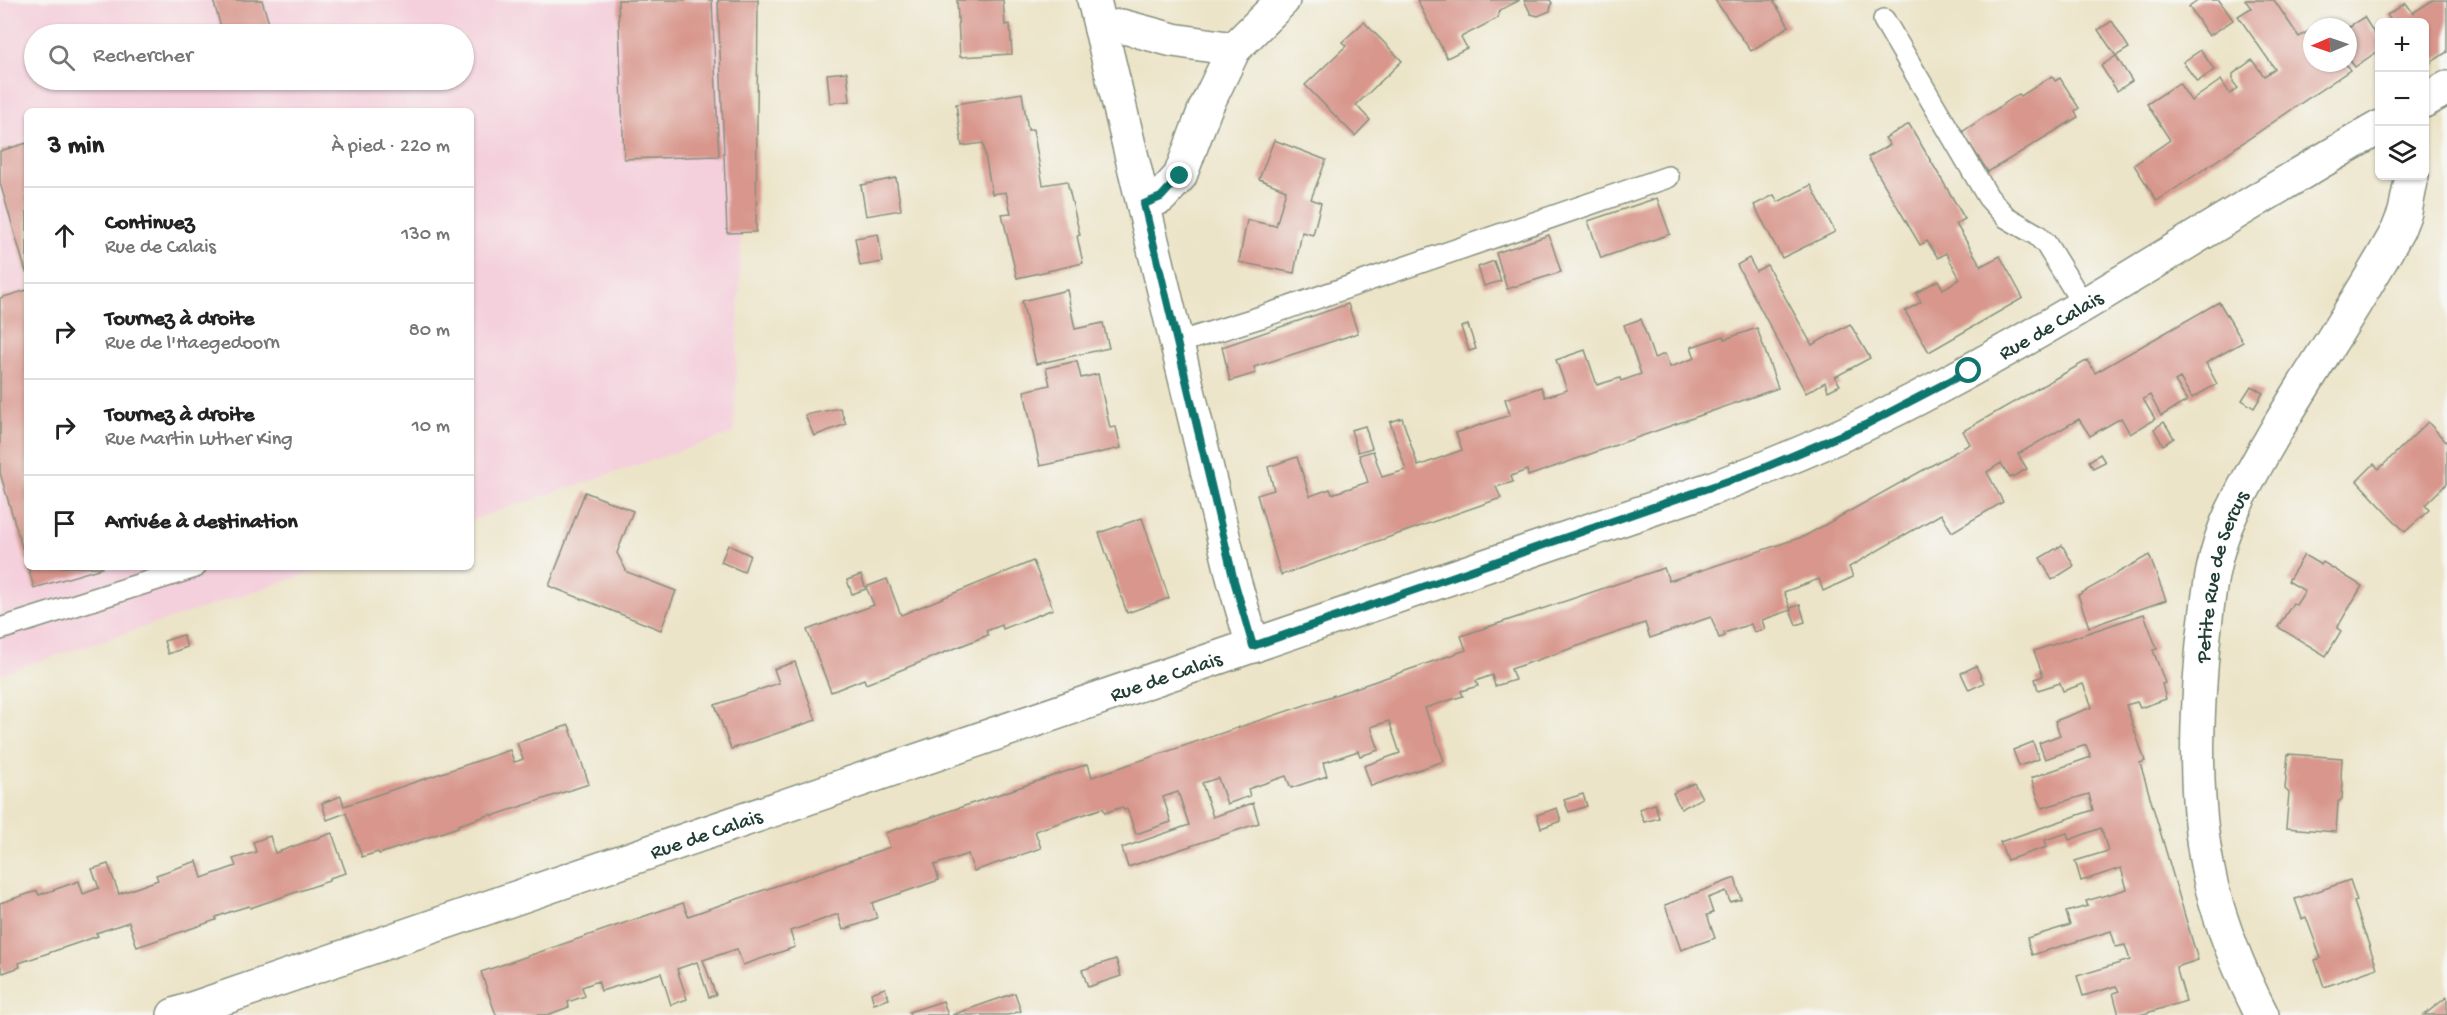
<!DOCTYPE html>
<html lang="fr">
<head>
<meta charset="utf-8">
<style>
	body { margin:0; font-family:"Gochi Hand",sans-serif; background:#f6f6f6; color:#222 }
	.controls { position:absolute; right:18px; top:18px; display:grid; overflow:hidden; border-radius:9px; box-shadow:0 2px 4px #0004 }
	.controls button { width:54px; height:54px; display:grid; place-items:center; padding:0; border:0; border-bottom:2px solid #e0e0e0; background:#fff; color:#222; font:30px sans-serif }
	.compass { position:absolute; left:2303px; top:18px; width:54px; height:54px; border-radius:50%; background:#fff; box-shadow:0 2px 4px #0004; rotate:268deg }
	.stop { position:absolute; width:18px; height:18px; margin:-14px; border:4px solid #0f766e; border-radius:50%; background:#fff }
	.stop.end { background:#0f766e; border-color:#fff; box-shadow:0 2px 6px #0008 }
	.list { margin:0; padding:0; list-style:none }
	h2 { display:flex; justify-content:space-between; align-items:center; height:78px; margin:0; padding:0 24px; font-size:26px }
	h2 small { font-size:20px; font-weight:400; color:#767676 }
	.list li { display:grid; grid-template-columns:39px 1fr auto; gap:18px; align-items:center; box-sizing:border-box; height:96px; padding:0 24px; border-top:2px solid #e0e0e0 }
	.list b { display:block; font-size:22px; white-space:nowrap }
	.list p { margin:0; font-size:20px; white-space:nowrap; color:#767676 }
	.list em { font-size:20px; font-style:normal; color:#767676 }
	.icon { flex:none; width:33px; height:33px; fill:none; stroke:currentColor; stroke-width:2; stroke-linecap:round; stroke-linejoin:round }
	.map { position:relative; flex:none; width:2447px; height:1015px; overflow:hidden }
	.search { position:absolute; background:#fff; box-shadow:0 2px 4px #0004; left:24px; top:24px; width:450px; height:66px; display:flex; align-items:center; gap:15px; box-sizing:border-box; padding:0 21px; border-radius:33px; color:#767676; font-size:22px }
	.panel { position:absolute; background:#fff; box-shadow:0 2px 4px #0004; left:24px; top:108px; width:450px; height:462px; border-radius:9px }
	.map>svg:first-child { display:block }
	.built { fill:#f4cfdc; fill-rule:evenodd }
	.building { fill:#d8968c }
	.lines { fill:none; stroke-linecap:round; stroke-linejoin:round }
	.service-casing { stroke:#86907e; stroke-width:24 }
	.minor-casing { stroke:#86907e; stroke-width:36 }
	.tertiary-casing { stroke:#86907e; stroke-width:36 }
	.service { stroke:#fff; stroke-width:21 }
	.minor { stroke:#fff; stroke-width:33 }
	.tertiary { stroke:#fff; stroke-width:33 }
	.route { stroke:#0f766e; stroke-width:8 }
	.labels { text-anchor:middle; stroke-width:4.5; stroke-linejoin:round; paint-order:stroke }
	.street-label { font-size:21px; fill:#1f3d34; stroke:#f6f6f2 }
</style>
</head>
<body>
<div class="map">
<svg width="2447" height="1015" viewBox="0 0 2447 1015">
	<rect width="100%" height="100%" fill="#f6f6f2"/>
	<filter id="ink" filterUnits="userSpaceOnUse"><feTurbulence type="fractalNoise" baseFrequency=".0167" numOctaves="2"/><feDisplacementMap in="SourceGraphic" scale="12" xChannelSelector="R" yChannelSelector="G"/><feConvolveMatrix kernelMatrix="1 2 1 2 8 2 1 2 1" color-interpolation-filters="sRGB"/></filter>
	<filter id="wash" filterUnits="userSpaceOnUse"><feTurbulence type="fractalNoise" baseFrequency=".008" numOctaves="4" result="noise"/><feDisplacementMap in="SourceGraphic" scale="24" xChannelSelector="R" yChannelSelector="G"/><feGaussianBlur stdDeviation="1.35" result="paint"/><feColorMatrix in="noise" values="0 0 0 0 0 0 0 0 0 0 0 0 0 0 0 0 0 1.4 0 .05"/><feComposite in="paint" operator="in"/></filter>
	<g filter="url(#wash)">
		<rect width="100%" height="100%" fill="#ece4c8"/>
		<!-- built -->
		<path class="built" d="M0,0H750L734,433L471,520V111H27V567H329L0,674ZM34,34H464V80H34Z"/>
		<g id="blocks">
			<!-- building -->
			<g class="building">
				<polygon points="213,0 262,0 272,34 223,34"/>
				<polygon points="618,0 712,0 719,156 624,159"/>
				<polygon points="718,0 758,0 756,232 727,233"/>
				<polygon points="957,0 1003,0 1005,25 1010,24 1012,54 960,57"/>
				<polygon points="1417,0 1520,0 1500,10 1498,18 1461,37 1467,48 1447,58"/>
				<polygon points="1524,0 1550,0 1552,3 1550,11 1538,16 1531,14"/>
				<polygon points="1715,0 1777,0 1774,2 1789,26 1751,51"/>
				<polygon points="2199,0 2219,0 2233,20 2209,36 2189,7"/>
				<polygon points="2245,0 2274,0 2299,37 2312,29 2312,63 2345,63 2350,70 2157,201 2134,165 2170,140 2147,104 2179,83 2191,101 2221,80 2230,94 2238,88 2233,82 2233,74 2252,60 2264,76 2275,69 2238,16 2251,8"/>
				<polygon points="2433,0 2447,0 2447,52 2424,67 2424,22 2392,22 2387,15 2406,3 2413,13"/>
				<polygon points="2364,17 2379,41 2379,50 2355,67 2348,58 2348,27"/>
				<polygon points="2112,21 2129,48 2116,56 2098,30"/>
				<polygon points="1364,22 1402,61 1356,105 1370,120 1355,136 1305,85 1346,46 1342,42"/>
				<polygon points="2201,50 2214,70 2197,82 2183,62"/>
				<polygon points="2116,56 2132,81 2117,91 2101,66"/>
				<polygon points="847,72 850,101 830,103 827,74"/>
				<polygon points="2052,76 2055,81 2060,78 2079,108 2075,111 2078,117 1988,172 1962,132 2019,94 2021,96"/>
				<polygon points="1022,93 1028,130 1033,129 1043,185 1067,181 1080,235 1077,236 1083,263 1017,278 1002,214 1011,213 1006,192 992,194 983,143 962,146 956,104"/>
				<polygon points="1909,124 1965,219 1956,224 1981,266 2000,256 2023,298 1929,352 1905,311 1921,302 1916,293 1938,280 1943,289 1960,279 1946,253 1938,258 1927,241 1920,245 1868,157 1890,145 1885,138"/>
				<polygon points="1274,140 1326,160 1311,199 1321,203 1313,235 1302,232 1294,273 1239,262 1247,220 1276,226 1286,190 1259,179"/>
				<polygon points="27,143 27,272 26,272 0,183 0,151"/>
				<polygon points="896,178 901,210 866,216 861,185"/>
				<polygon points="1811,185 1835,232 1782,258 1754,205 1774,195 1778,202"/>
				<polygon points="1657,198 1670,234 1601,258 1588,221"/>
				<polygon points="878,234 883,262 860,266 855,238"/>
				<polygon points="1549,235 1561,272 1507,289 1496,253"/>
				<polygon points="1749,258 1756,271 1767,265 1812,345 1850,324 1870,358 1835,377 1840,385 1828,391 1825,382 1806,393 1737,265"/>
				<polygon points="1494,261 1501,281 1484,286 1478,267"/>
				<polygon points="27,290 27,561 26,561 0,473 0,298"/>
				<polygon points="1067,290 1075,329 1103,323 1109,348 1036,364 1022,301"/>
				<polygon points="2219,302 2243,342 2206,363 2217,384 2192,398 2180,378 2175,381 2187,401 2161,416 2150,395 2143,399 2155,419 2130,434 2121,418 2090,436 2079,419 2018,454 2027,469 2010,478 2001,463 1987,472 2003,502 1952,532 1941,514 1849,567 1853,577 1823,591 1819,579 1784,592 1791,610 1762,620 1765,629 1754,632 1751,624 1724,633 1725,636 1719,638 1711,617 1650,638 1645,623 1511,669 1515,680 1495,686 1492,675 1476,681 1478,686 1461,691 1463,696 1425,708 1444,761 1371,786 1364,766 1400,753 1389,721 1371,727 1379,750 1360,756 1358,751 1323,763 1327,776 1291,788 1286,776 1248,789 1250,796 1227,804 1218,778 1202,783 1213,817 1253,803 1259,823 1128,867 1122,848 1189,825 1178,792 1163,797 1171,822 1136,834 1127,809 1124,810 1122,807 1105,813 1103,808 1035,831 1041,848 974,871 968,854 934,865 939,880 872,903 877,918 843,930 838,914 805,926 790,931 795,947 743,965 737,949 703,960 716,995 709,997 697,962 677,969 687,999 671,1005 661,973 601,991 598,981 582,987 585,996 568,1002 569,1007 547,1015 496,1015 481,972 683,903 688,916 755,893 890,847 885,833 1088,764 1092,777 1376,681 1466,650 1461,636 1664,568 1669,581 1805,536 1970,444 1963,431 2056,378 2088,360 2095,373"/>
				<polygon points="1348,304 1358,333 1254,367 1256,373 1230,381 1222,347"/>
				<polygon points="1641,319 1654,358 1665,354 1670,367 1695,358 1691,347 1724,336 1725,339 1757,328 1778,388 1528,476 1527,470 1511,476 1513,482 1496,487 1501,498 1281,575 1257,495 1274,490 1268,467 1297,457 1310,496 1330,489 1332,494 1368,482 1359,455 1373,451 1382,477 1406,470 1390,422 1402,418 1418,466 1462,450 1456,433 1510,415 1505,399 1541,387 1545,397 1567,390 1556,360 1585,350 1597,385 1620,378 1621,381 1641,374 1624,325"/>
				<polygon points="1468,325 1476,349 1469,351 1461,327"/>
				<polygon points="1077,361 1081,378 1098,374 1110,428 1116,427 1121,448 1040,466 1024,391 1050,385 1046,368"/>
				<polygon points="2251,386 2263,393 2254,408 2242,400"/>
				<polygon points="840,408 846,424 814,436 805,415"/>
				<polygon points="2164,422 2174,438 2163,445 2154,429"/>
				<polygon points="2428,422 2447,443 2447,483 2425,505 2429,510 2405,532 2357,481 2374,464 2379,469"/>
				<polygon points="1365,426 1372,448 1358,452 1351,430"/>
				<polygon points="2100,454 2105,462 2093,468 2089,461"/>
				<polygon points="585,492 633,511 617,553 627,572 676,591 661,630 549,586"/>
				<polygon points="1142,518 1169,598 1127,613 1099,533"/>
				<polygon points="728,545 750,555 744,572 721,562"/>
				<polygon points="2062,545 2074,566 2052,580 2040,558"/>
				<polygon points="2149,555 2166,600 2089,627 2078,595"/>
				<polygon points="2304,555 2321,565 2323,562 2362,586 2337,628 2341,631 2326,656 2278,627 2293,603 2296,605 2305,591 2288,581"/>
				<polygon points="1033,561 1053,609 1003,629 1002,625 986,631 988,635 866,684 864,679 831,692 807,630 874,605 866,587 887,579 901,615"/>
				<polygon points="28,567 101,567 102,568 34,588"/>
				<polygon points="861,575 866,589 852,594 847,580"/>
				<polygon points="1800,605 1805,622 1796,625 1790,608"/>
				<polygon points="2144,614 2157,649 2153,650 2165,683 2162,684 2166,699 2140,708 2137,702 2126,705 2145,761 2140,763 2198,960 2176,967 2186,1001 2140,1015 2119,1015 2113,993 2119,991 2116,986 2083,996 2077,976 2130,960 2125,945 2116,947 2111,931 2032,955 2027,938 2070,925 2066,912 2088,906 2086,901 2127,889 2121,868 2081,881 2075,861 2108,851 2101,828 2069,840 2067,833 2045,840 2047,847 2007,860 2000,842 2093,810 2089,794 2042,808 2038,798 2031,778 2091,757 2086,745 2045,759 2039,743 2060,735 2055,721 2092,707 2083,684 2063,691 2060,683 2038,690 2035,679 2043,676 2034,651"/>
				<polygon points="183,635 187,647 168,654 164,641"/>
				<polygon points="795,662 816,720 731,749 715,705 779,683 774,669"/>
				<polygon points="1976,666 1984,683 1969,690 1961,673"/>
				<polygon points="569,725 589,784 492,816 492,814 458,825 458,827 379,854 378,852 362,857 346,813 327,820 322,803 341,796 344,806 510,750 514,762 518,761 523,759 517,743"/>
				<polygon points="2033,742 2039,759 2019,766 2013,750"/>
				<polygon points="2288,754 2342,758 2341,778 2343,782 2342,799 2338,802 2336,832 2286,828 2289,793 2285,789"/>
				<polygon points="1694,783 1702,798 1681,809 1673,793"/>
				<polygon points="1583,794 1587,806 1569,812 1564,800"/>
				<polygon points="1655,804 1659,818 1644,822 1639,809"/>
				<polygon points="1557,808 1561,821 1541,828 1537,815"/>
				<polygon points="332,833 346,873 329,878 329,881 250,908 249,906 232,911 216,917 216,920 137,947 129,922 96,933 98,936 19,963 20,967 3,973 0,964 0,903 37,891 39,895 79,881 83,894 99,888 92,869 108,864 119,894 158,880 156,875 197,861 202,878 236,866 233,859 256,852 253,842 270,836 275,853"/>
				<polygon points="1735,878 1741,899 1730,902 1726,891 1708,898 1713,913 1707,915 1715,938 1681,950 1665,905"/>
				<polygon points="2350,880 2357,901 2354,902 2377,968 2324,987 2315,960 2321,958 2306,917 2302,919 2295,899"/>
				<polygon points="1116,959 1121,976 1088,987 1082,970"/>
				<polygon points="885,988 889,999 874,1004 871,993"/>
				<polygon points="1015,993 1021,1011 1008,1015 952,1015"/>
				<polygon points="2447,997 2447,1015 2424,1015"/>
				<polygon points="943,1001 948,1015 910,1015 909,1012"/>
			</g>
		</g>
	</g>
	<g filter="url(#ink)">
		<use href="#blocks" fill-opacity="0" stroke="#86907e" stroke-width="1.5"/>
		<g class="lines">
			<!-- service casing -->
			<g class="service-casing">
				<g id="service">
					<polyline points="1884,20 1988,197 2006,217 2037,235 2046,244 2083,304"/>
					<polyline points="1177,343 1261,317 1668,177"/>
					<polyline points="0,629 195,567"/>
				</g>
			</g>
			<!-- minor casing -->
			<g class="minor-casing">
				<g id="minor">
					<polyline points="1094,0 1233,577 1253,646"/>
					<polyline points="1101,29 1121,26 1173,40 1234,49"/>
					<polyline points="1144,204 1161,197 1180,176 1205,109 1234,49 1283,0"/>
					<path id="s1" d="M2262,1015C2241,974 2222,928 2211,884C2193,806 2196,724 2203,644C2208,599 2212,553 2232,512C2279,414 2346,326 2398,230L2405,212L2412,176"/>
				</g>
			</g>
			<!-- tertiary casing -->
			<g class="tertiary-casing">
				<g id="tertiary">
					<polyline points="2424,101 2447,88"/>
					<path id="s2" d="M174,1015L1713,488C1790,459 1865,427 1937,388C2088,308 2231,212 2380,127"/>
				</g>
			</g>
			<!-- service -->
			<use href="#service" class="service"/>
			<!-- minor -->
			<use href="#minor" class="minor"/>
			<!-- tertiary -->
			<use href="#tertiary" class="tertiary"/>
		</g>
	</g>
	<g class="lines" filter="url(#ink)">
		<!-- route -->
		<polyline class="route" points="1180,176 1161,197 1144,204 1233,577 1253,646 1754,472 1865,425 1969,371"/>
	</g>
	<g class="labels">
		<!-- street labels -->
		<g class="street-label">
			<text dy="7" stroke="none"><textPath href="#s2" startOffset="2002">Rue de Calais</textPath></text>
			<text dy="7" stroke="none"><textPath href="#s1" startOffset="452">Petite Rue de Sercus</textPath></text>
			<text dy="7" stroke="none"><textPath href="#s2" startOffset="1048">Rue de Calais</textPath></text>
			<text dy="7" stroke="none"><textPath href="#s2" startOffset="562">Rue de Calais</textPath></text>
		</g>
	</g>
</svg>
<div class="controls">
<button>+</button>
<button>−</button>
<button><svg class="icon" aria-label="layers" viewBox="0 0 24 24"><path d="M12 4l9 5-9 5-9-5zM3 14l9 5 9-5"/></svg></button>
</div>
<svg class="compass" viewBox="-18 -18 36 36"><path d="M0-13l5 13h-10z" fill="#e53935"/><path d="M0 13l5-13h-10z" fill="#767676"/></svg>
<div class="stop" style="left:1969px;top:371px"></div>
<div class="stop end" style="left:1180px;top:176px"></div>
<div class="search"><svg class="icon" aria-label="search" viewBox="0 0 24 24"><circle cx="10" cy="10" r="6"/><path d="M15 15l6 6"/></svg>Rechercher</div>
<section class="panel">
<h2>3 min<small>À pied · 220 m</small></h2>
<ul class="list">
<li><svg class="icon" aria-label="ahead" viewBox="0 0 24 24"><path d="M12 20V5M6 11l6-6 6 6"/></svg><div><b>Continuez</b><p>Rue de Calais</p></div><em>130 m</em></li>
<li><svg class="icon" aria-label="right" viewBox="0 0 24 24"><path d="M7 20v-9h11M14 6l5 5-5 5"/></svg><div><b>Tournez à droite</b><p>Rue de l'Haegedoorn</p></div><em>80 m</em></li>
<li><svg class="icon" aria-label="right" viewBox="0 0 24 24"><path d="M7 20v-9h11M14 6l5 5-5 5"/></svg><div><b>Tournez à droite</b><p>Rue Martin Luther King</p></div><em>10 m</em></li>
<li><svg class="icon" aria-label="arrive" viewBox="0 0 24 24"><path d="M6 21V4h12l-3 4 3 4H6"/></svg><div><b>Arrivée à destination</b></div></li>
</ul>
</section>
</div>
</body>
</html>
